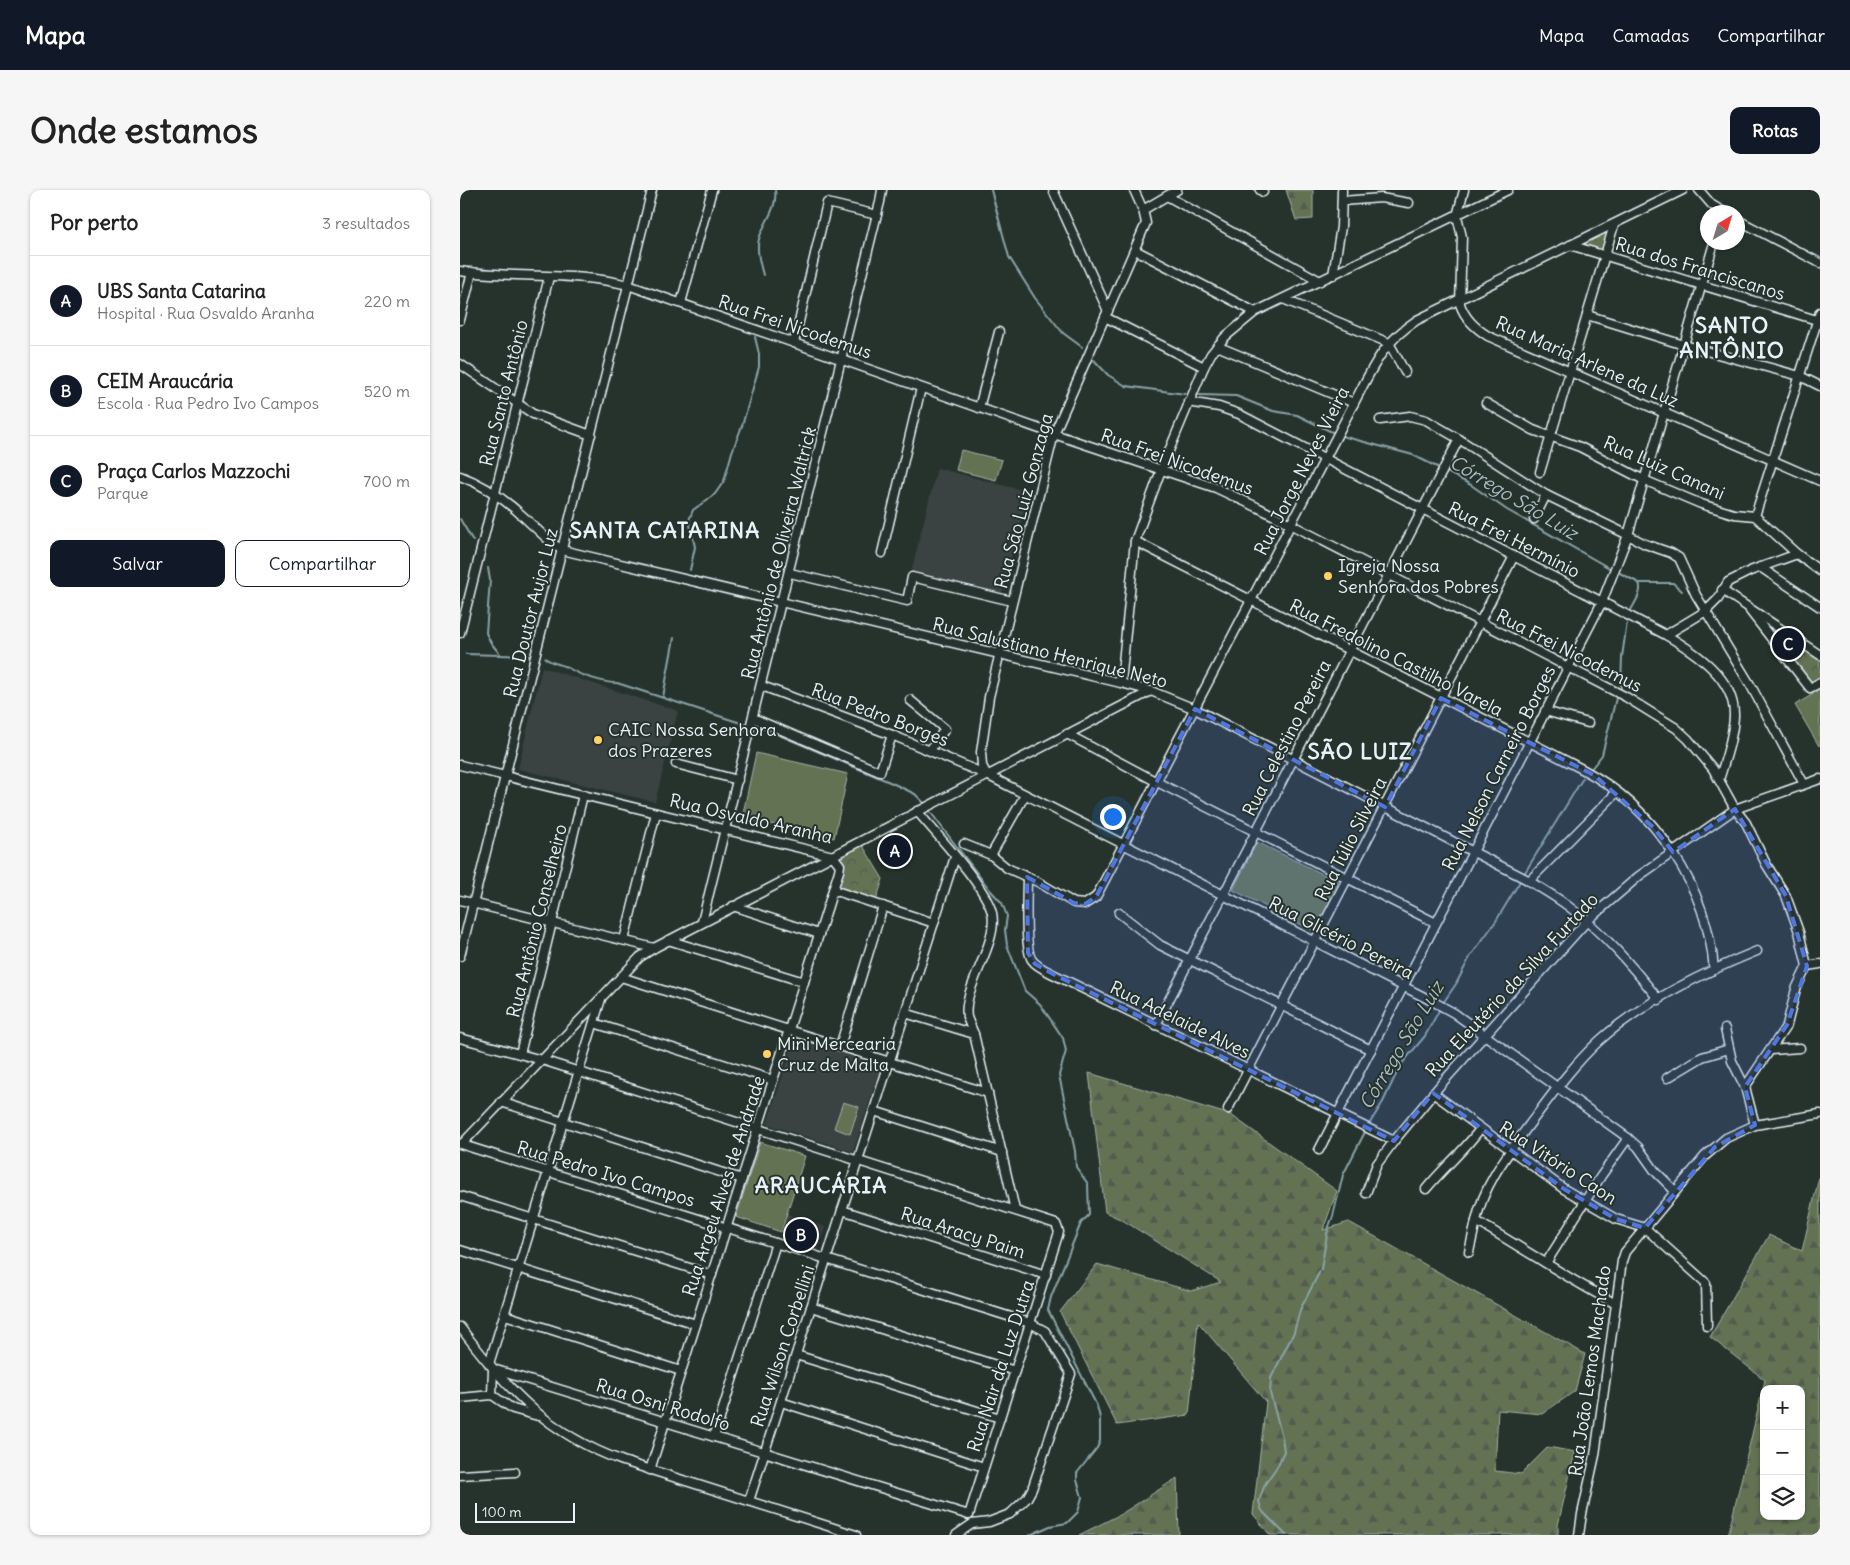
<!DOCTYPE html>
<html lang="pt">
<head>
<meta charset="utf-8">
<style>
	body { margin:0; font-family:Delius,sans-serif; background:#f6f6f6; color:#222 }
	.controls { position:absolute; right:15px; bottom:15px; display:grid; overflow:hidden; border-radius:10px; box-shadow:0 1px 4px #0004 }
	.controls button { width:45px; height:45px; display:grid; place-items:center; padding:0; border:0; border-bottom:1px solid #e0e0e0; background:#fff; color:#222; font:25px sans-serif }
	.compass { position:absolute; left:1240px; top:15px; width:45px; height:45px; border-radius:50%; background:#fff; box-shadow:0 1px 4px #0004; rotate:38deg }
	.scale { position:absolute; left:15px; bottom:12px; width:100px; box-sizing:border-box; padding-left:5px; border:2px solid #e8f1f8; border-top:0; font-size:14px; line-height:18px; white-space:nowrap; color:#e8f1f8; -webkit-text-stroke:4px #26332d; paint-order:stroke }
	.you { position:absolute; left:652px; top:626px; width:18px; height:18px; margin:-12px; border:4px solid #fff; border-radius:50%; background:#1a73e8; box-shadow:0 0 0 8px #1a73e833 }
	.badge { display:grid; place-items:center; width:32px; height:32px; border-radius:50%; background:#111827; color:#fff; font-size:16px; font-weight:700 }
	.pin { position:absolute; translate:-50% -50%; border:2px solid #fff; box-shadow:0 1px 5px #0006 }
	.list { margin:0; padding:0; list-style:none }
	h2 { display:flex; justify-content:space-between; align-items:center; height:65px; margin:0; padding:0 20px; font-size:21px }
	h2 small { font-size:16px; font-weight:400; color:#767676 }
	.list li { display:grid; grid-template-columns:32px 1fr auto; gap:15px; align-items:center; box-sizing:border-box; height:90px; padding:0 20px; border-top:1px solid #e0e0e0 }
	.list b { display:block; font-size:19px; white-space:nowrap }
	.list p { margin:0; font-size:16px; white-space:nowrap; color:#767676 }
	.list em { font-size:16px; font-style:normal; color:#767676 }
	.actions { display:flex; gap:10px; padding:15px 20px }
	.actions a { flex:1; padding:11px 0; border:1px solid #111827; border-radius:10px; text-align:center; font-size:18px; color:#111827 }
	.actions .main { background:#111827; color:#fff }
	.icon { flex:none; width:28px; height:28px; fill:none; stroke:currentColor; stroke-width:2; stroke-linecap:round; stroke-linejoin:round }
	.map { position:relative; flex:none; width:1360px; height:1345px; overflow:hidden; border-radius:10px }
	header { display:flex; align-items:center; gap:30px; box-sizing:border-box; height:70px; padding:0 25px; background:#111827; color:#fff }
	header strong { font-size:24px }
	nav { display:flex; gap:28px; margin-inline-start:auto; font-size:18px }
	.intro { display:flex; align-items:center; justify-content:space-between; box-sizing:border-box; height:120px; padding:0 30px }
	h1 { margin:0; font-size:35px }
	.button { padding:12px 22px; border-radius:10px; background:#111827; color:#fff; font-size:18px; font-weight:700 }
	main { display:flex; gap:30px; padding:0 30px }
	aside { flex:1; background:#fff; border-radius:10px; box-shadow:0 1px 4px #0004 }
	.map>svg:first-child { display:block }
	.built { fill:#3a4343 }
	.forest { fill:url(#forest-firs); stroke:#a6b2a6; fill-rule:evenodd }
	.park { fill:url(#park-crowns); stroke:#a6b2a6 }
	.pitch { fill:#637253; stroke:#a6b2a6 }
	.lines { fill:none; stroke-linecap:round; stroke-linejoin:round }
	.stream { stroke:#8aa3a8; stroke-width:2 }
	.minor-casing { stroke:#e8f1f8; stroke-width:11 }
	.minor { stroke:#26332d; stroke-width:8 }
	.marked { fill:#5077e0; fill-opacity:0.2; stroke:#5077e0; stroke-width:4; stroke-dasharray:10 6; stroke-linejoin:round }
	.poi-dot { fill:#ffd166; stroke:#26332d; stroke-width:2 }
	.labels { text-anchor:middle; stroke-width:4; stroke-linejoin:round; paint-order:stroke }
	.street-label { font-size:18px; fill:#e8f1f8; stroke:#26332d }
	.poi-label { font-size:18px; fill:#e8f1f8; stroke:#26332d; text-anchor:start }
	.water-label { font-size:19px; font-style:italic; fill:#aabdc2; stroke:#26332d }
	.district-label { font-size:22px; font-weight:bold; letter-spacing:1px; fill:#e8f1f8; stroke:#26332d }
</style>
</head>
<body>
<header>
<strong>Mapa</strong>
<nav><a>Mapa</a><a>Camadas</a><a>Compartilhar</a></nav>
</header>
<div class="intro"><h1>Onde estamos</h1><a class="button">Rotas</a></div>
<main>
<aside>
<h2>Por perto<small>3 resultados</small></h2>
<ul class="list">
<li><span class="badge">A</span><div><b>UBS Santa Catarina</b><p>Hospital · Rua Osvaldo Aranha</p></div><em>220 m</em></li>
<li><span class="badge">B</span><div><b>CEIM Araucária</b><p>Escola · Rua Pedro Ivo Campos</p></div><em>520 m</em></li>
<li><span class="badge">C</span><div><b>Praça Carlos Mazzochi</b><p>Parque</p></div><em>700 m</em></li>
</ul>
<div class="actions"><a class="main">Salvar</a><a>Compartilhar</a></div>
</aside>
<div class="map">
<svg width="1360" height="1345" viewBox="0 0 1360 1345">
	<defs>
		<pattern id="forest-firs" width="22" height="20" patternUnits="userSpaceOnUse" patternTransform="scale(1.25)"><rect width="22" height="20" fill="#637253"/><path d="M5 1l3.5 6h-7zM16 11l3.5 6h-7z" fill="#535b4e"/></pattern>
		<pattern id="park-crowns" width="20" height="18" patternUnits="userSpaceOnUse" patternTransform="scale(1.25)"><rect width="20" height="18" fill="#637253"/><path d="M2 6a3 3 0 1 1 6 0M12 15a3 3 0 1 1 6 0" fill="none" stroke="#535b4e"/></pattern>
	</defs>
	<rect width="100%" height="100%" fill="#26332d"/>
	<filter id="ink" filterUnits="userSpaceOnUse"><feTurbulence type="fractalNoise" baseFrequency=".02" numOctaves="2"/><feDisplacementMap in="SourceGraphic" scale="10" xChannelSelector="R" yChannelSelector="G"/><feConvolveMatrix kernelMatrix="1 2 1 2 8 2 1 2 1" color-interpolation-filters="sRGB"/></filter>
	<g filter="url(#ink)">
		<!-- built -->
		<g class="built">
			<polygon points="477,278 569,302 542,403 451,383"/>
			<polygon points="82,477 218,521 195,612 58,579"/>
			<polygon points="335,848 421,876 393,962 307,934"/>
			<polygon points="327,1024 365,1037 358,1060 319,1047"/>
		</g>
		<!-- forest -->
		<g class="forest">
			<polygon points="826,0 853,0 853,29 836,30"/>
			<polygon points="629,883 771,925 877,1001 863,1040 889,1032 1125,1164 1115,1201 1082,1224 1038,1220 1035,1281 1061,1284 1088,1257 1115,1262 1098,1335 1098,1345 810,1345 793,1324 806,1212 738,1132 729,1225 657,1235 600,1122 637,1074 731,1101 761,1092 664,1031 645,1022"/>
			<path d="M1360,983V1345H1268L1305,1190L1250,1147L1309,1045L1342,1061ZM1304,1199H1341V1326H1304Z"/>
			<polygon points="717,1288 719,1345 619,1345 661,1324"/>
		</g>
		<!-- park -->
		<g class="park">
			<polygon points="1149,40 1143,62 1119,55"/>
			<polygon points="1309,435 1360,469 1360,486 1349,493 1307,439"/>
			<polygon points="400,651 423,689 415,714 373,700 379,681 373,666"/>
		</g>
		<!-- pitch -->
		<g class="pitch">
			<polygon points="501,260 542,270 536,290 496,280"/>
			<polygon points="1360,500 1360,555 1359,556 1335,515"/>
			<polygon points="296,563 388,584 374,648 282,628"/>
			<polygon points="797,652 881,693 856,742 773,700"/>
			<polygon points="383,912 399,917 390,944 374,938"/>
			<polygon points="300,952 345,966 321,1042 276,1027"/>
		</g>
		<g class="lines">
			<!-- stream -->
			<g class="stream">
				<polyline points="531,0 549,67 575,108 603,143 622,157"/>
				<path d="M303,85C300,74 296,60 299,49C304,32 318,18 315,0"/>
				<polyline points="634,170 648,185 666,196 725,204"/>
				<polyline points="739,205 776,206 813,221 837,225 872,242"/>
				<polyline points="882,246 953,265 981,279"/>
				<polyline points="985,281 1011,295 1047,320 1151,379"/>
				<polyline points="0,329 13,351"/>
				<polyline points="28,378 30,390 26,443 31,453 40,464"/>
				<polyline points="230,380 235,357 229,330 233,320 255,304 264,291 272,262 282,236 299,177 299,164 295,147"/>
				<polyline points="1156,381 1179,393 1213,393 1222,401"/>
				<path d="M1171,420C1175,412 1183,402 1179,393"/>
				<polyline points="6,464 69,466"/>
				<path d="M85,468C91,473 96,473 104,476C109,478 113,481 118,483C124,487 152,494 157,493L287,535"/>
				<polyline points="1161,498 1162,467 1167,432"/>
				<polyline points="203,507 214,448"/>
				<polyline points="292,536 305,539 432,593 455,604 466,615"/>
				<polyline points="1131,579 1142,565 1156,508"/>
				<polyline points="468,619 530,700 542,713 547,726 545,740 547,755 565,801 580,814 603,848 606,861 599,885 615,961 616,977 628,994 629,1025 621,1033 591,1107 588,1120 637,1216 640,1228 640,1251 637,1258 617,1283 617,1290 622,1307 618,1322 607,1333 590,1336 570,1345"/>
				<polyline points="1064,684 1123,588"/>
				<polyline points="983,813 996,794 1010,767 1036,731 1062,688"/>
				<polyline points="908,936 923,912 940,876 965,846 981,817"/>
				<polyline points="826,1345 804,1323 801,1319 799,1311 805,1294 818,1275 824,1261 822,1247 810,1203 811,1188 834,1142 840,1120 861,1079 868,1039 873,1026 883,985 906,940"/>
			</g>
			<!-- minor casing -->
			<g class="minor-casing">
				<g id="minor">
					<polyline points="593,0 648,121"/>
					<polyline points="800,0 803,2"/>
					<path d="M1004,0L997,26L1002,47L1000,114C1005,129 1015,138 1028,146L1360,291"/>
					<polyline points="1239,0 1252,15 1264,22"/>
					<polyline points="707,6 860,91"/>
					<polyline points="882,11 921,8 949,13"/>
					<polyline points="683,20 717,0"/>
					<polyline points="1278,30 1360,73"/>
					<polyline points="1110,55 1360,131"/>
					<polyline points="675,60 795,122"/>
					<path d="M0,81C56,89 114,81 168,95L594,244L756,298L799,318L1166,507L1216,538L1228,549L1253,579L1275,619L1286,633L1306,674L1326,706L1339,742L1347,776L1336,799L1327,835L1285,897"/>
					<polyline points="873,85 881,37 882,0"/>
					<polyline points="823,109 929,153 945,182"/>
					<polyline points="221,113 252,0"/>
					<polyline points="1127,125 1224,155 1340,186 1360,196"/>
					<polyline points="645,127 744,177"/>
					<polyline points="0,130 12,82"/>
					<polyline points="334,153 367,13 417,25"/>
					<polyline points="757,156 894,213"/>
					<polyline points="0,174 73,224 131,245"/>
					<path d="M728,212L759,217L779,224L1206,445C1235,462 1275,488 1274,526C1273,548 1265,570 1259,590"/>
					<polyline points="1026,213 1073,240 1120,257 1184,290 1241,314 1274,324 1295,326 1337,364 1360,381"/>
					<polyline points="519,218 539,142"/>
					<polyline points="920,230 950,226 966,230 999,249 1086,305 1168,345 1185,354 1211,363 1219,368 1236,405 1291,496 1344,594"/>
					<polyline points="1080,282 1154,35"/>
					<path d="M0,286C25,295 47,311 66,329C78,340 88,351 102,360L661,493L691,501L735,519L1066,689C1080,698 1095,706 1108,716C1143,742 1172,776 1199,810"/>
					<polyline points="1295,326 1360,122"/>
					<polyline points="1074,329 1086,305"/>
					<path d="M675,351L1122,579C1195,617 1248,698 1254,780"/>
					<polyline points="422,363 461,198"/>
					<polyline points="1300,377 1360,417"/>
					<polyline points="330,383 447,411 452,387 552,411"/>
					<polyline points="1262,400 1360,465"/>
					<polyline points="1290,421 1350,498 1360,493"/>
					<polyline points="0,443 89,87"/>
					<polyline points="1206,445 1246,421 1258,409 1268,392 1290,381 1337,364"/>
					<polyline points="661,493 675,351 701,280 744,177 751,164 765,147 795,122 1048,0"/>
					<polyline points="302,496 432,545 527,585 974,812 994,823 1168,948 1178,957 1195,981 1215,1001"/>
					<polyline points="450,510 485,539 470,560"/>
					<polyline points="1085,521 1128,533"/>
					<polyline points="293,528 420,582 432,545"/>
					<polyline points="607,544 697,592 976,733"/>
					<polyline points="216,574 278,590"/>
					<polyline points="0,575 373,666"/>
					<polyline points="527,585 522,576 521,562 529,507 594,244 686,33 683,20 674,0"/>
					<path d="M457,621C476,644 525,695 532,723C539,754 502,797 507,827C509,833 512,839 514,844L555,1020"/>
					<path d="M504,654L531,665L547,678L578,692L614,713L625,714L636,707L894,213C913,177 922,153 957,130L1223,0"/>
					<polyline points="531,665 565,605"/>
					<path d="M567,687C567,703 564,759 572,770C577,777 587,781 595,785L934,951"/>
					<polyline points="1069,691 1157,602"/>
					<polyline points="373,700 474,733"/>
					<polyline points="0,710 194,758"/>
					<polyline points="273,716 359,744"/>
					<polyline points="659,723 700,755 911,860"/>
					<polyline points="242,732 420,12 422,0"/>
					<polyline points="164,750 196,623"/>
					<polyline points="208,750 344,792"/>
					<polyline points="0,766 192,0"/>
					<polyline points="1347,776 1360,774"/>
					<polyline points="161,787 528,903"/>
					<polyline points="445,823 514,844"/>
					<polyline points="134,833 313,890"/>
					<polyline points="696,835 999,249"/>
					<polyline points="1265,839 1272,871 1285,897 1295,935"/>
					<polyline points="0,848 82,870 596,1034 599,1042 509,1325"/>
					<polyline points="380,856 423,716"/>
					<polyline points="1310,860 1340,858"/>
					<polyline points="60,864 123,605"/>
					<polyline points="1207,888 1242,867 1269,859"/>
					<polyline points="973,903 1104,999 1156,1029 1185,1038 1246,1093 1247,1136"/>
					<polyline points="41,912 282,989"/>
					<polyline points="768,919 1054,366"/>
					<polyline points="414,921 542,962"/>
					<polyline points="0,954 570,1133 585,1141 611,1184 572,1299 567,1308 550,1324 529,1332 512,1334 496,1345"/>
					<polyline points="2,954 161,787 180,767 194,758 691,501"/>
					<polyline points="859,960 1142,412 1168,345 1254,53"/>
					<path d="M966,999C983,978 1004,961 1020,939"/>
					<polyline points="906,1003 917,974 934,951 982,893 1127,731 1179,686 1275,619 1360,589"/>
					<polyline points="0,1006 252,1085"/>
					<polyline points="382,1020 586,1085"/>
					<polyline points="0,1060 236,1134"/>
					<polyline points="1009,1062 1016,1031"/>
					<polyline points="1086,1073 1141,986 1168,948"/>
					<path d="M1156,1114C1108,1089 1063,1058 1016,1031C1024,994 1047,965 1069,935C1091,906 1112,876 1139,851C1181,813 1245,782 1297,761"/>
					<polyline points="351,1117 555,1181"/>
					<polyline points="45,1125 221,1181"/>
					<path d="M0,1137C47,1199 87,1244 163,1271L396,1345"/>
					<polyline points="336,1165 540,1228"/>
					<polyline points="29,1174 141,809"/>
					<polyline points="32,1205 33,1179 509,1325"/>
					<polyline points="0,1208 32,1205 53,1219 78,1226"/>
					<polyline points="321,1212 524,1277"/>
					<polyline points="254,1247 316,1053"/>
					<polyline points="190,1280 379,681 380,675 373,666"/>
					<polyline points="0,1285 55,1282"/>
					<polyline points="289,1311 495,667"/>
					<polyline points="1119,1345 1122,1324 1135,1265 1162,1071 1165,1062 1245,966 1266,948 1295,935 1360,924"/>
				</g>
			</g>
			<!-- minor -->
			<use href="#minor" class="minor"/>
		</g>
	</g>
	<!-- marked area -->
	<path class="marked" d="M981,508L1134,585L1194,638L1213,662L1275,619L1326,706L1347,776L1327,835L1285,897L1295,935L1255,957L1185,1038L1156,1029L1104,999L973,903L934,951L595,785L575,774L568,763L567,687L614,713L625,714L636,707L735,519L925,617Z"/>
	<!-- markers -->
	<g class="poi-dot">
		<circle cx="868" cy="386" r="5"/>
		<circle cx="138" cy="550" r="5"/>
		<circle cx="307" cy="864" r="5"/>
	</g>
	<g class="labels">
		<!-- street labels -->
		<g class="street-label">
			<text transform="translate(1240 79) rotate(17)" y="6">Rua dos Franciscanos</text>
			<text transform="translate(335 137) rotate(19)" y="6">Rua Frei Nicodemus</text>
			<text transform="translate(1127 172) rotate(24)" y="6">Rua Maria Arlene da Luz</text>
			<text transform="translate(44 203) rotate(-76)" y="6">Rua Santo Antônio</text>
			<text transform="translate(717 272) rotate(20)" y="6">Rua Frei Nicodemus</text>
			<text transform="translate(1204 278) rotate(24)" y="6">Rua Luiz Canani</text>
			<text transform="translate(842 281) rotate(-63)" y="6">Rua Jorge Neves Vieira</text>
			<text transform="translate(564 311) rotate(-75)" y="6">Rua São Luiz Gonzaga</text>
			<text transform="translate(1054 350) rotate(27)" y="6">Rua Frei Hermínio</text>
			<text transform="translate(319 363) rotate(-76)" y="6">Rua Antônio de Oliveira Waltrick</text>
			<text transform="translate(71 423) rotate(-76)" y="6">Rua Doutor Aujor Luz</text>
			<text transform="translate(1109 461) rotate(27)" y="6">Rua Frei Nicodemus</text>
			<text transform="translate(590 463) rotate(14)" y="6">Rua Salustiano Henrique Neto</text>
			<text transform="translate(936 468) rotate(27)" y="6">Rua Fredolino Castilho Varela</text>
			<text transform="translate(420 525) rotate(21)" y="6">Rua Pedro Borges</text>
			<text transform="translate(827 548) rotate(-63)" y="6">Rua Celestino Pereira</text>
			<text transform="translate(1039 578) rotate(-63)" y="6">Rua Nelson Carneiro Borges</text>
			<text transform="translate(291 629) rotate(13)" y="6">Rua Osvaldo Aranha</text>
			<text transform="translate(891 649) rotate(-63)" y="6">Rua Túlio Silveira</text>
			<text transform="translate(77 731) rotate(-76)" y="6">Rua Antônio Conselheiro</text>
			<text transform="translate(881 748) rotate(27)" y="6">Rua Glicério Pereira</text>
			<text transform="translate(1052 795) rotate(-47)" y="6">Rua Eleutério da Silva Furtado</text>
			<text transform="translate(720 830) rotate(26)" y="6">Rua Adelaide Alves</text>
			<text transform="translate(1098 973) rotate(33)" y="6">Rua Vitório Caon</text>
			<text transform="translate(146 984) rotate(17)" y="6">Rua Pedro Ivo Campos</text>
			<text transform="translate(264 996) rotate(-72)" y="6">Rua Argeu Alves de Andrade</text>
			<text transform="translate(503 1043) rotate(18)" y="6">Rua Aracy Paim</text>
			<text transform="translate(323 1156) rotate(-72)" y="6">Rua Wilson Corbellini</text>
			<text transform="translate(541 1176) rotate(-72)" y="6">Rua Nair da Luz Dutra</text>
			<text transform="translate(1130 1181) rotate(-82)" y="6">Rua João Lemos Machado</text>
			<text transform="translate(203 1215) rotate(17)" y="6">Rua Osni Rodolfo</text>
		</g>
		<!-- poi labels -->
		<g class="poi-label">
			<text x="878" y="382">Igreja Nossa<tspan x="878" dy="21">Senhora dos Pobres</tspan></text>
			<text x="148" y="546">CAIC Nossa Senhora<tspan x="148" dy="21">dos Prazeres</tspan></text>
			<text x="317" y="860">Mini Mercearia<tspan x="317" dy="21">Cruz de Malta</tspan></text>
		</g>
		<!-- water labels -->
		<g class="water-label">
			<text transform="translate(1054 307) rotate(31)" y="7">Córrego São Luiz</text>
			<text transform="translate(941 855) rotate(-59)" y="7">Córrego São Luiz</text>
		</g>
		<!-- district labels -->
		<g class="district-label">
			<text x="1272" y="143">SANTO<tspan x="1272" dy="25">ANTÔNIO</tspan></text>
			<text x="205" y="348">SANTA CATARINA</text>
			<text x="900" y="569">SÃO LUIZ</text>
			<text x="361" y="1003">ARAUCÁRIA</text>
		</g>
	</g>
</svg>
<div class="controls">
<button>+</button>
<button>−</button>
<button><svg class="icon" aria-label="layers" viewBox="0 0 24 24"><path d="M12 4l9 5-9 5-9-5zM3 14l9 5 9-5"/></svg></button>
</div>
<svg class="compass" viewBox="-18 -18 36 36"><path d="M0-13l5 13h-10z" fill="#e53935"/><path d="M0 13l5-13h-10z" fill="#767676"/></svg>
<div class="scale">100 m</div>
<div class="you"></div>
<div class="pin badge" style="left:435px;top:661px">A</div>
<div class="pin badge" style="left:341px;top:1045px">B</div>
<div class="pin badge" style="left:1328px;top:454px">C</div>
</div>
</main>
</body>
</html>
